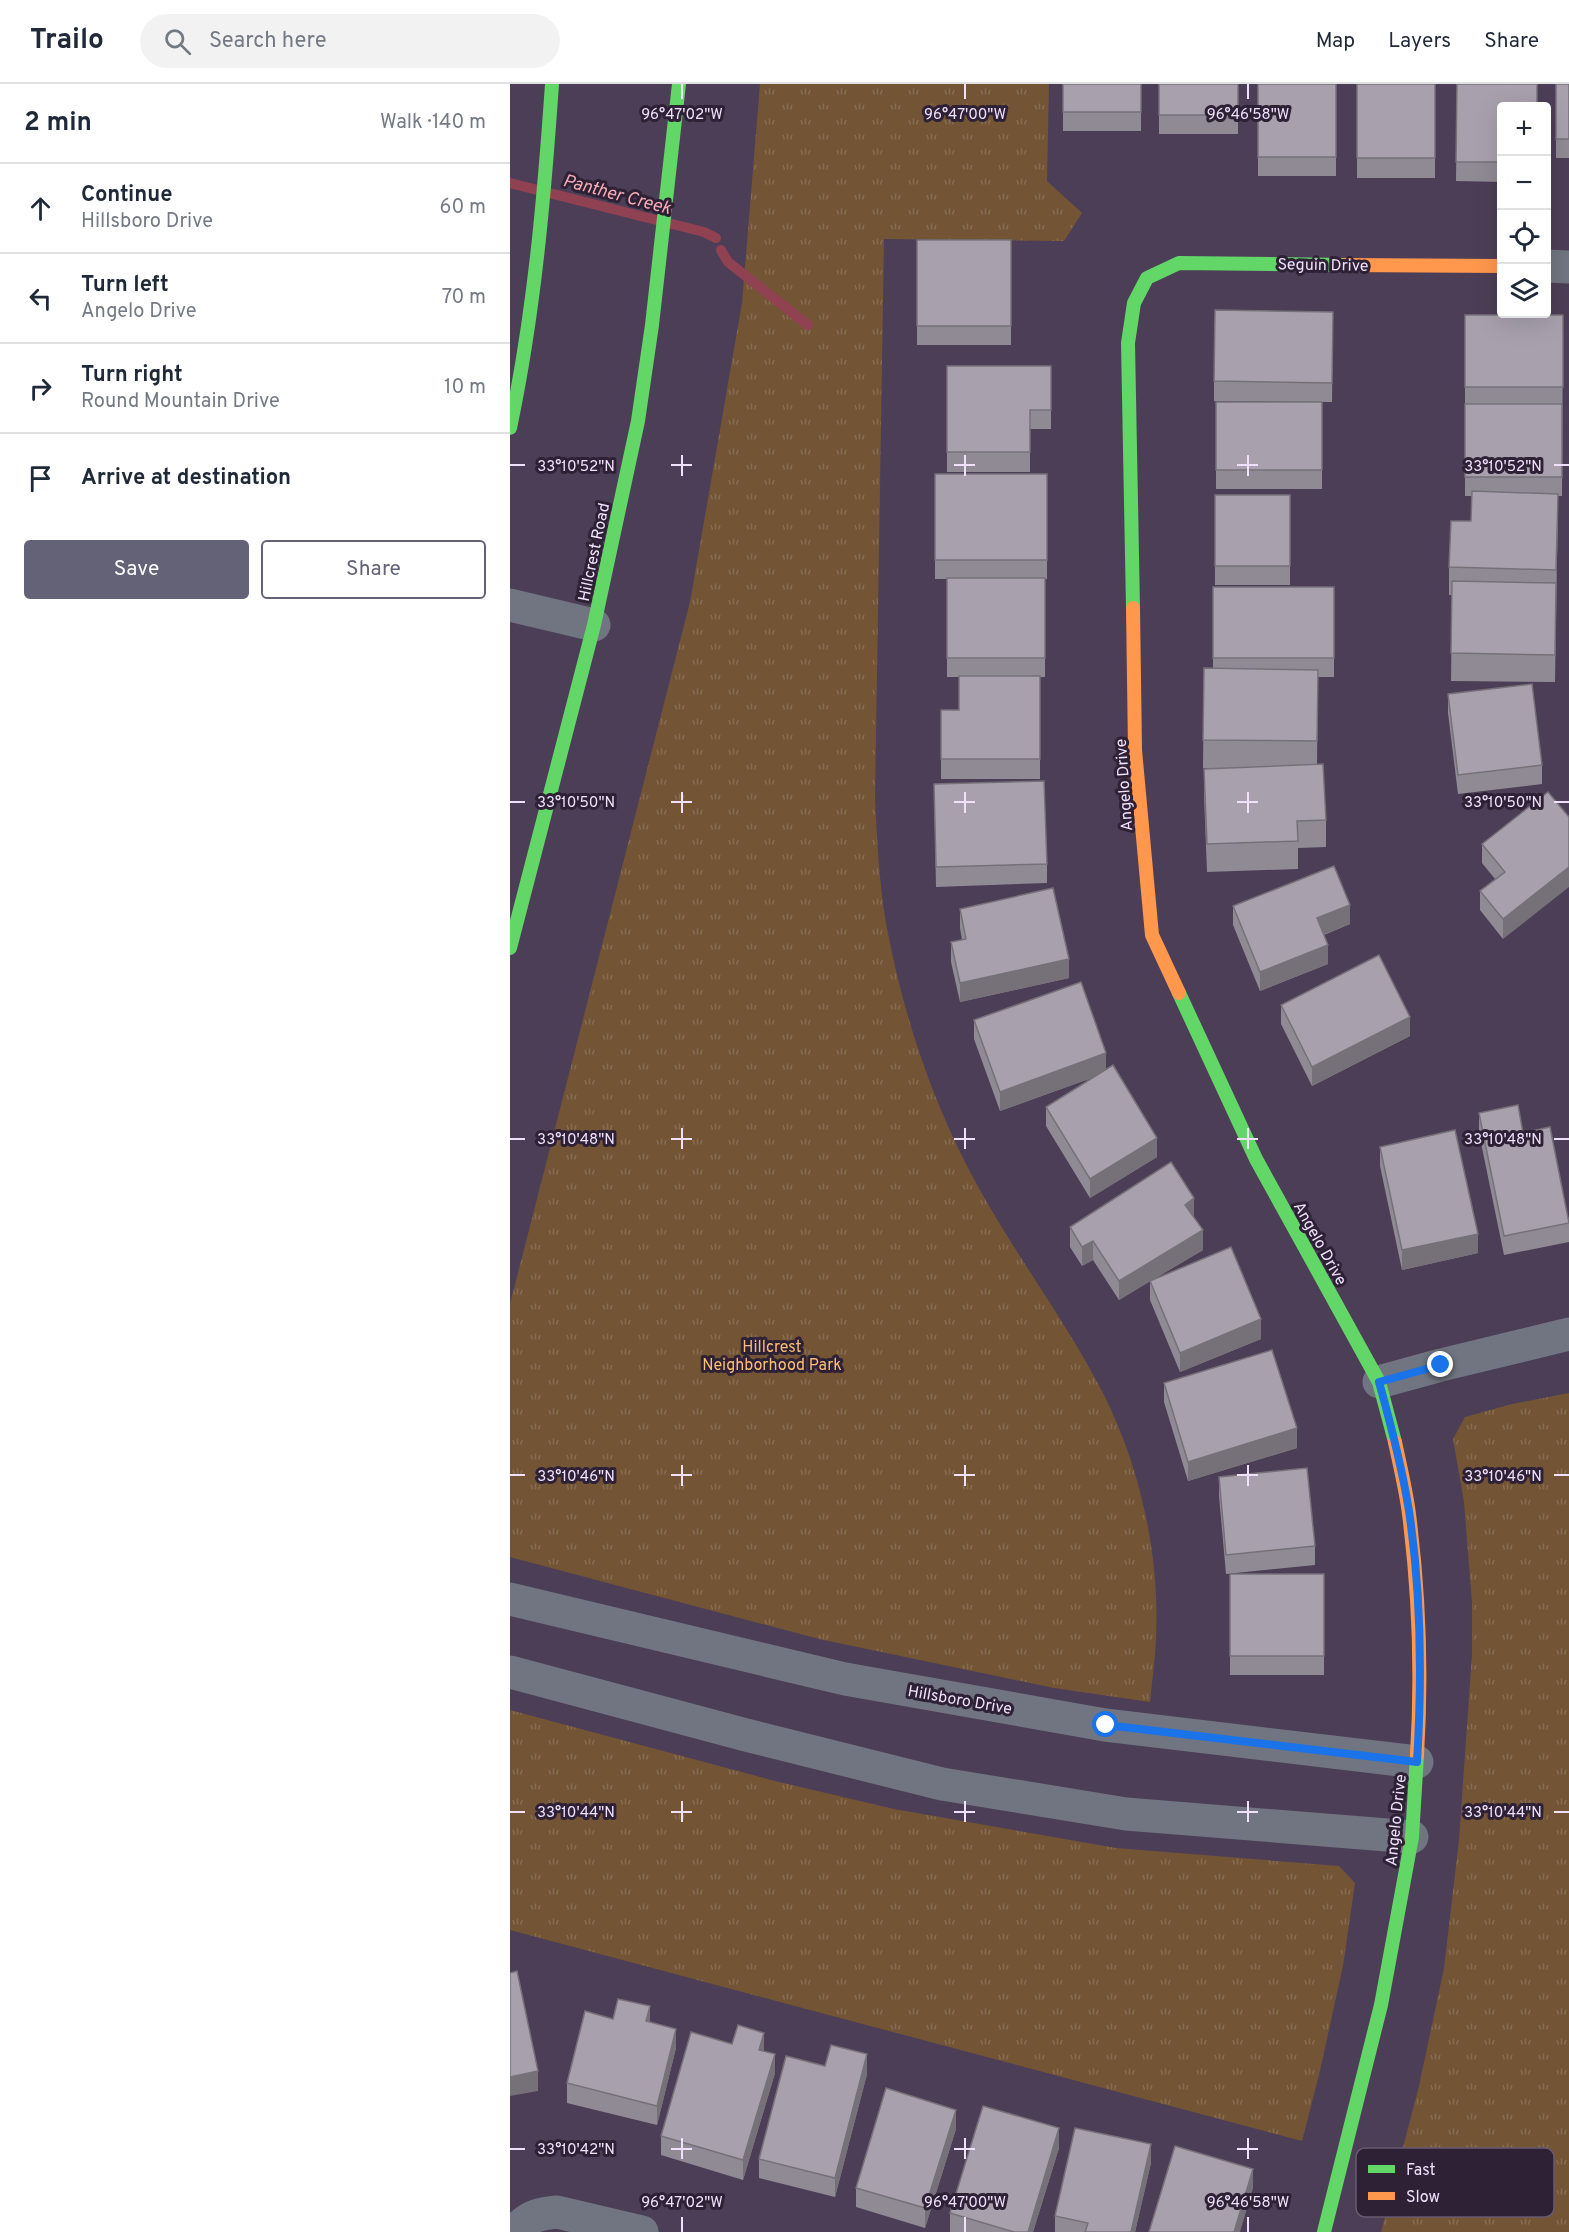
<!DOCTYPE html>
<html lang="en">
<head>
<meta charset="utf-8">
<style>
	body { margin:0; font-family:Overpass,sans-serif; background:#f2f2f3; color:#1f2937 }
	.controls { position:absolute; right:18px; top:18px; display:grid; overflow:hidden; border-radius:6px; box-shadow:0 6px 24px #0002 }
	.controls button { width:54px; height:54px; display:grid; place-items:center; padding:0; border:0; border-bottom:2px solid #e0e1e3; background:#fff; color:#1f2937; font:30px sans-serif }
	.stop { position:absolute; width:18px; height:18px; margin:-14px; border:4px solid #1a73e8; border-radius:50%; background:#fff }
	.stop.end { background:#1a73e8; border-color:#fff; box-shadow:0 2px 6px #0008 }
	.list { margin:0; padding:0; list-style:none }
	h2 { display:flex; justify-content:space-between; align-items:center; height:78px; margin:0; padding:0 24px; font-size:26px }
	h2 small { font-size:20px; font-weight:400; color:#747a83 }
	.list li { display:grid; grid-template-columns:39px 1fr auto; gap:18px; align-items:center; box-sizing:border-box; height:90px; padding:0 24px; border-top:2px solid #e0e1e3 }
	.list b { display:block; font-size:22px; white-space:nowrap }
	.list p { margin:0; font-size:20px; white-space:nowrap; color:#747a83 }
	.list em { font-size:20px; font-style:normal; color:#747a83 }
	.actions { display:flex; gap:12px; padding:18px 24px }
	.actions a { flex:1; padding:14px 0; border:2px solid #636276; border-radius:6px; text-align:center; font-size:21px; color:#636276 }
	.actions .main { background:#636276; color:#fff }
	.icon { flex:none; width:33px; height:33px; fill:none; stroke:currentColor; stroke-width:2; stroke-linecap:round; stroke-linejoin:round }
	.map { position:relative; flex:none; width:1059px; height:2148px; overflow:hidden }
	header { display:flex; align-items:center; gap:36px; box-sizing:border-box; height:84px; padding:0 30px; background:#fff; border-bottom:2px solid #e0e1e3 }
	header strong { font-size:28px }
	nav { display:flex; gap:33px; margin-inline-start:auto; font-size:21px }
	.search { width:420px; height:54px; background:#f2f2f3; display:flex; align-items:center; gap:15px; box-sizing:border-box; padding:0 21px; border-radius:33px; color:#747a83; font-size:22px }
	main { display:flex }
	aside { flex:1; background:#fff }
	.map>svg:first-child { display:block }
	.grass { fill:url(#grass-tufts) }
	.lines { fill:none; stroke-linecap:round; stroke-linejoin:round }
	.stream { stroke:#914252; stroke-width:10 }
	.street { stroke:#717581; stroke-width:33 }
	.fast { stroke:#63d668; stroke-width:14 }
	.slow { stroke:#ff974d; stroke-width:14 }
	.wall { fill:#908a95 }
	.shaded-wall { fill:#767179 }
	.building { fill:#a8a1ad; stroke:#767179; stroke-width:1.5 }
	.route { stroke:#1a73e8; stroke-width:8 }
	.ticks { fill:none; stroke:#f0e0fc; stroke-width:2 }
	.labels { text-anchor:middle; stroke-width:6; stroke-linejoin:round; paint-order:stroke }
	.street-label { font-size:16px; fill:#f0e0fc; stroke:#2e2136 }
	.park-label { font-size:16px; fill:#fcbe73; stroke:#2e2136 }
	.water-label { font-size:18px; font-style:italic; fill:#f6acb6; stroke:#2e2136 }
	.key { fill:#2e2136; stroke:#685a71; stroke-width:1.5 }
	.key-label { font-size:16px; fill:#f0e0fc }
	.ticks-label { font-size:15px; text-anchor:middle; fill:#f0e0fc; stroke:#2e2136; stroke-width:6; stroke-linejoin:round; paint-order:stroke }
</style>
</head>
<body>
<header>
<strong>Trailo</strong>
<div class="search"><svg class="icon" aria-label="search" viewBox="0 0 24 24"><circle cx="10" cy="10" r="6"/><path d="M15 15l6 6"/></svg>Search here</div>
<nav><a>Map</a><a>Layers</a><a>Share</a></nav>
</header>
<main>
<aside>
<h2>2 min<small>Walk · 140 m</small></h2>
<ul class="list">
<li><svg class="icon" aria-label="ahead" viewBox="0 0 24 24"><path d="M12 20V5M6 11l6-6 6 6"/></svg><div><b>Continue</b><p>Hillsboro Drive</p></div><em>60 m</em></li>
<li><svg class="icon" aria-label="left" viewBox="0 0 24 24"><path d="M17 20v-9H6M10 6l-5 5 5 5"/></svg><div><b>Turn left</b><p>Angelo Drive</p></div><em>70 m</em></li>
<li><svg class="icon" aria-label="right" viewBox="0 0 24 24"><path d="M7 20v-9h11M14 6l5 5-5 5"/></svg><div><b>Turn right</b><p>Round Mountain Drive</p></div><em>10 m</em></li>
<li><svg class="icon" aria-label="arrive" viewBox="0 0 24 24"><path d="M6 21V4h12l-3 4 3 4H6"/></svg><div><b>Arrive at destination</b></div></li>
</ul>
<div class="actions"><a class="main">Save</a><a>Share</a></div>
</aside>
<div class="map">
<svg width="1059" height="2148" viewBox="0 0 1059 2148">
	<defs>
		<pattern id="grass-tufts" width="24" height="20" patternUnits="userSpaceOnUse" patternTransform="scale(1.5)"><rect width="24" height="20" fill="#735435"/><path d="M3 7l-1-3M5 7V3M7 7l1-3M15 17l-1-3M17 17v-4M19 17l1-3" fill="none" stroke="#876c53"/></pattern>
	</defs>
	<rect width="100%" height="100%" fill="#4c3e56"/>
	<!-- grass -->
	<g class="grass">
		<path d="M250,0H539L537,97L572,129L554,157L374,155L365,714C367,755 369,798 376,839C391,921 417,1003 455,1078C496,1159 553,1231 594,1311C631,1385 650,1473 646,1555C645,1576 642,1597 640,1618L544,1604L309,1555L0,1473V1220L180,518L232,219Z"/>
		<polygon points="1059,1309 1059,2148 871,2148 909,2002 934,1884 949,1756 962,1570 962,1519 954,1418 943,1355 955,1333 1002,1320"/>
		<polygon points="0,1626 265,1697 384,1725 606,1764 829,1782 845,1799 833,1882 809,1991 792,2057 0,1846"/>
	</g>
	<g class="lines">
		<!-- stream -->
		<g class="stream">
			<polyline points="0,99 194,148 206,154"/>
			<polyline points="211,166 218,178 298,241"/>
		</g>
		<!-- street -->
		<g class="street">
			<polyline points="1036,182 1059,183"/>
			<polyline points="0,521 84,541"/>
			<polyline points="869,1298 931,1281 1059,1250"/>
			<polyline points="0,1515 335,1595 595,1641 907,1678"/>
			<polyline points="0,1588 236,1651 432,1700 616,1730 902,1753"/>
			<path d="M4,2148C18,2133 26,2130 47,2128L132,2148"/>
		</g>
		<!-- fast -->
		<g class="fast">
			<path d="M0,344C24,230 34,116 42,0"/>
			<polyline points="623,524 618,259 624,219 637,194 669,179 835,181"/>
			<polyline points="0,864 84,541 128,337 142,241 169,0"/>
			<polyline points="669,909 746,1075 869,1298 885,1358"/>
			<polyline points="814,2148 871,1921 902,1753 907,1671"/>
		</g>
		<!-- slow -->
		<g class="slow">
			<polyline points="835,181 992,182"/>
			<polyline points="623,524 625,666 642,851 669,909"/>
			<path d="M885,1358C890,1382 896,1406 899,1430C909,1509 912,1591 907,1671"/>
		</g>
	</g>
	<!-- wall -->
	<g class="wall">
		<rect x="553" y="0" width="78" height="47"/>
		<rect x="649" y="0" width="79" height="50"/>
		<rect x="748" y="0" width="78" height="92"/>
		<rect x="847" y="0" width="78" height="94"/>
		<polygon points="947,0 992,22 992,98 946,97"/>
		<rect x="1046" y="0" width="13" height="74"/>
		<rect x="407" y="156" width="94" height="105"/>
		<polygon points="823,228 822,318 704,317 704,297"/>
		<polygon points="955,231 1053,231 1052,412 1048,412 1045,598 941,597 942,511 939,511 939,483 961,437 962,412 955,412"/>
		<polygon points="437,282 541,282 541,345 520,345 520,388 437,388"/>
		<rect x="706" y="318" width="106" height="87"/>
		<polygon points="425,390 537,390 537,495 535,495 535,593 530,593 530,695 431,695 431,626 449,626 449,593 437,593 437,495 425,495"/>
		<rect x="705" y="411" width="75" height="90"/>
		<polygon points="703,503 824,503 824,593 808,593 807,680 816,736 816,763 788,764 788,785 697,788 694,712 694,685 709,684 693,684 694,584 703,584"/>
		<polygon points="938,610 1032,681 1032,700 948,710 938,629"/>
		<polygon points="424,700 537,780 537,799 426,803"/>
		<polygon points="1038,708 993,855 970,826 970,807 985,795 972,779 972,760"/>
		<polygon points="723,822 840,840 814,851 818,880 750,907 723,841"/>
		<polygon points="450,825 559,894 450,918 441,878 441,858 452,856 450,844"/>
		<polygon points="771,921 900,952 802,1002 771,940"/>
		<polygon points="464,936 596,986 647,1073 580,1114 536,1042 536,1023 584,993 490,1027 464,955"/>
		<polygon points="969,1029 1013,1049 1059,1135 1059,1158 994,1171 969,1049"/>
		<polygon points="870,1063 968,1169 892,1186 870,1082"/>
		<polygon points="684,1134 693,1166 644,1195 751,1255 670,1288 640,1216 640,1197 609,1216 583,1176 572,1182 560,1163 560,1143"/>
		<polygon points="654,1299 787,1364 678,1397 654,1318"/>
		<polygon points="709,1393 805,1462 805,1481 716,1490 709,1412"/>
		<rect x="720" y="1490" width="94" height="101"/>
		<polygon points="103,1935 140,1938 166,1964 147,2041 57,2019 57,1999"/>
		<polygon points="222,1960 254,1967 265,1989 233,2096 151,2071 151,2052"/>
		<polygon points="315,1982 357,1990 325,2113 249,2094 249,2075"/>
		<polygon points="446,2045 415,2144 346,2123 346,2104"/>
		<polygon points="549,2064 523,2148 440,2148 440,2129"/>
		<polygon points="641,2079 625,2148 545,2148 545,2132"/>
	</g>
	<!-- shaded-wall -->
	<g class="shaded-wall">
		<polygon points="1048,410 1048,437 1046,514 1046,486"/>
		<polygon points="1059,783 1059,803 993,855 993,835"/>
		<polygon points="840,821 840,840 807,853 807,834"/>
		<polygon points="818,861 818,880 750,907 750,888"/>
		<polygon points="559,875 559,894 450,918 450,899"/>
		<polygon points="900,933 900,952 802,1002 802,983"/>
		<polygon points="596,969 596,989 490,1027 490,1008"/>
		<polygon points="647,1054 647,1073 580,1114 580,1095"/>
		<polygon points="684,1114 684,1133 675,1121"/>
		<polygon points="693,1146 693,1166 609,1216 609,1197"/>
		<polygon points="968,1150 968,1169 892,1186 892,1166"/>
		<polygon points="583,1157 583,1176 572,1182 572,1163"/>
		<polygon points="751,1235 751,1255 670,1288 670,1269"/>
		<polygon points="787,1344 787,1364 678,1397 678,1378"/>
		<polygon points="140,1922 140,1942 136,1937"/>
		<polygon points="166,1945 166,1964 147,2041 147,2022"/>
		<polygon points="254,1949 254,1968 249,1966"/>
		<polygon points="265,1970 265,1989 233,2096 233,2076"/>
		<polygon points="357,1970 357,1990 325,2113 325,2094"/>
		<polygon points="28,1987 28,2007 0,2012 0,1993"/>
		<polygon points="446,2026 446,2045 415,2144 415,2124"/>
		<polygon points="549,2044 549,2064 523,2148 518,2148"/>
		<polygon points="641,2060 641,2079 625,2148 621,2148"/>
		<polygon points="743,2085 743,2104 730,2148 724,2148"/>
	</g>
	<!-- building -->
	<g class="building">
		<rect x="553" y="0" width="78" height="28"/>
		<rect x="649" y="0" width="79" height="31"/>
		<rect x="748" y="0" width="78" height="73"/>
		<rect x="847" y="0" width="78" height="74"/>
		<polygon points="947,0 1027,0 1027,22 992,22 992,78 946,78"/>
		<rect x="1046" y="0" width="13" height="55"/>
		<rect x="407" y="156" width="94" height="86"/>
		<polygon points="705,226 823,228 822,299 704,297"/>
		<rect x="955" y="231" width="98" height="72"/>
		<polygon points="437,282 541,282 541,326 520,326 520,368 437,368"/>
		<rect x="706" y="318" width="106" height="68"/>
		<rect x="955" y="320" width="97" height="73"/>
		<rect x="425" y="390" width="112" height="86"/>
		<polygon points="962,407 1048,410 1046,486 939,483 941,437 961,437"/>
		<rect x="705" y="411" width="75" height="71"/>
		<rect x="437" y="494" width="98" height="80"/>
		<polygon points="942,497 1046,499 1045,571 941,569"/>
		<rect x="703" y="503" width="121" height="71"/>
		<polygon points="694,584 808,586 807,657 693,656"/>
		<polygon points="449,592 530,592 530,675 431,675 431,626 449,626"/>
		<polygon points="1022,600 1032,681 948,691 938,610"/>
		<polygon points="813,680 816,736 787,737 788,757 697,760 694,685"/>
		<polygon points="534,697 537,780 426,783 424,700"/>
		<polygon points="1038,708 1059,733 1059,783 993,835 970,807 995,788 972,760"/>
		<polygon points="824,782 840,821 807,834 818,861 750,888 723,822"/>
		<polygon points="543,804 559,875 450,899 441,858 456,855 450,825"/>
		<polygon points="869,871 900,933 802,983 771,921"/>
		<polygon points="571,898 596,969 490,1008 464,936"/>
		<polygon points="603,981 647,1054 580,1095 536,1023"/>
		<polygon points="1008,1021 1013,1049 1040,1043 1059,1139 994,1152 969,1029"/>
		<polygon points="945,1046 968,1150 892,1166 870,1063"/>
		<polygon points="661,1078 684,1114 675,1121 693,1146 609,1197 583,1157 572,1163 560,1143"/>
		<polygon points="721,1163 751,1235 670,1269 640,1197"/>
		<polygon points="762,1266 787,1344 678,1378 654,1299"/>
		<polygon points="797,1384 805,1462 716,1471 709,1393"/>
		<rect x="720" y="1490" width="94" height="82"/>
		<polygon points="7,1887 28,1987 0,1993 0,1889"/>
		<polygon points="108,1915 140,1922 136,1937 166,1945 147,2022 57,1999 75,1927 103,1935"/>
		<polygon points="228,1941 254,1949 249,1966 265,1970 233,2076 151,2052 181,1948 222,1960"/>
		<polygon points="321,1961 357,1970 325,2094 249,2075 276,1972 315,1982"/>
		<polygon points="376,2004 446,2026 415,2124 346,2104"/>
		<polygon points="473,2022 549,2044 518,2148 504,2148 440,2129"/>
		<polygon points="565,2044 641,2060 621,2148 575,2148 578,2139 545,2132"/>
		<polygon points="665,2062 743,2085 724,2148 639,2148"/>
	</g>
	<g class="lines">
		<!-- route -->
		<path class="route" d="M596,1641L907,1678C912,1597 911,1507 899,1427C892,1383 881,1341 869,1298L931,1281"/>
	</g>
	<!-- ticks -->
	<path class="ticks" d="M172,0V15M455,0V15M738,0V15M172,371V392M455,371V392M738,371V392M0,381H15M161,381H182M444,381H465M727,381H748M1044,381H1059M172,708V729M455,708V729M738,708V729M0,718H15M161,718H182M444,718H465M727,718H748M1044,718H1059M172,1044V1065M455,1044V1065M738,1044V1065M0,1055H15M161,1055H182M444,1055H465M727,1055H748M1044,1055H1059M172,1381V1402M455,1381V1402M738,1381V1402M0,1391H15M161,1391H182M444,1391H465M727,1391H748M1044,1391H1059M172,1717V1738M455,1717V1738M738,1717V1738M0,1728H15M161,1728H182M444,1728H465M727,1728H748M1044,1728H1059M172,2054V2075M455,2054V2075M738,2054V2075M0,2065H15M161,2065H182M444,2065H465M727,2065H748M172,2133V2148M455,2133V2148M738,2133V2148"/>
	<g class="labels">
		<!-- street labels -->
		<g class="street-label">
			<text transform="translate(813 180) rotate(1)" y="6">Seguin Drive</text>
			<text transform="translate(83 468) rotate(-78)" y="6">Hillcrest Road</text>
			<text transform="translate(613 701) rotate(-94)" y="6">Angelo Drive</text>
			<text transform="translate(811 1159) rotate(61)" y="6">Angelo Drive</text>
			<text transform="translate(450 1615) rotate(10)" y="6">Hillsboro Drive</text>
			<text transform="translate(885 1736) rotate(-84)" y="6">Angelo Drive</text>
		</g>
		<!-- park labels -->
		<g class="park-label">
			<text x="262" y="1268">Hillcrest<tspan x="262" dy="18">Neighborhood Park</tspan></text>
		</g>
		<!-- water labels -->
		<g class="water-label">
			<text transform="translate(107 110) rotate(15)" y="6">Panther Creek</text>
		</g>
	</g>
	<!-- legend -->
	<rect x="846" y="2064" width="198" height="69" rx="9" class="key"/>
	<rect x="858" y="2081" width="27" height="8" fill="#63d668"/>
	<rect x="858" y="2108" width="27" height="8" fill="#ff974d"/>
	<g class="key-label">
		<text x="896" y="2091">Fast</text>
		<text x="896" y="2118">Slow</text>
	</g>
	<g class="ticks-label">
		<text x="172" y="35">96°47'02"W</text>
		<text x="455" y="35">96°47'00"W</text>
		<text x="738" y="35">96°46'58"W</text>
		<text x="66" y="387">33°10'52"N</text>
		<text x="993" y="387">33°10'52"N</text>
		<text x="66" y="723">33°10'50"N</text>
		<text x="993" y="723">33°10'50"N</text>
		<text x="66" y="1060">33°10'48"N</text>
		<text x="993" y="1060">33°10'48"N</text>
		<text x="66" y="1397">33°10'46"N</text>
		<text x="993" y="1397">33°10'46"N</text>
		<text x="66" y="1733">33°10'44"N</text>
		<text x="993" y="1733">33°10'44"N</text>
		<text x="66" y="2070">33°10'42"N</text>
		<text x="172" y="2123">96°47'02"W</text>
		<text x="455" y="2123">96°47'00"W</text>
		<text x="738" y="2123">96°46'58"W</text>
	</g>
</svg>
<div class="controls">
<button>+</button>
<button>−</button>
<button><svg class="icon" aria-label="locate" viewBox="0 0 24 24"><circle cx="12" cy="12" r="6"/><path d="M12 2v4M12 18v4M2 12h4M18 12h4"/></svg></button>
<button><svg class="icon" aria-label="layers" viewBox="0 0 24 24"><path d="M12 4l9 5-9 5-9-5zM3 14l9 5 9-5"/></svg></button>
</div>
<div class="stop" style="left:596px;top:1641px"></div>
<div class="stop end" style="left:931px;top:1281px"></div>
</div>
</main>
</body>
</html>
